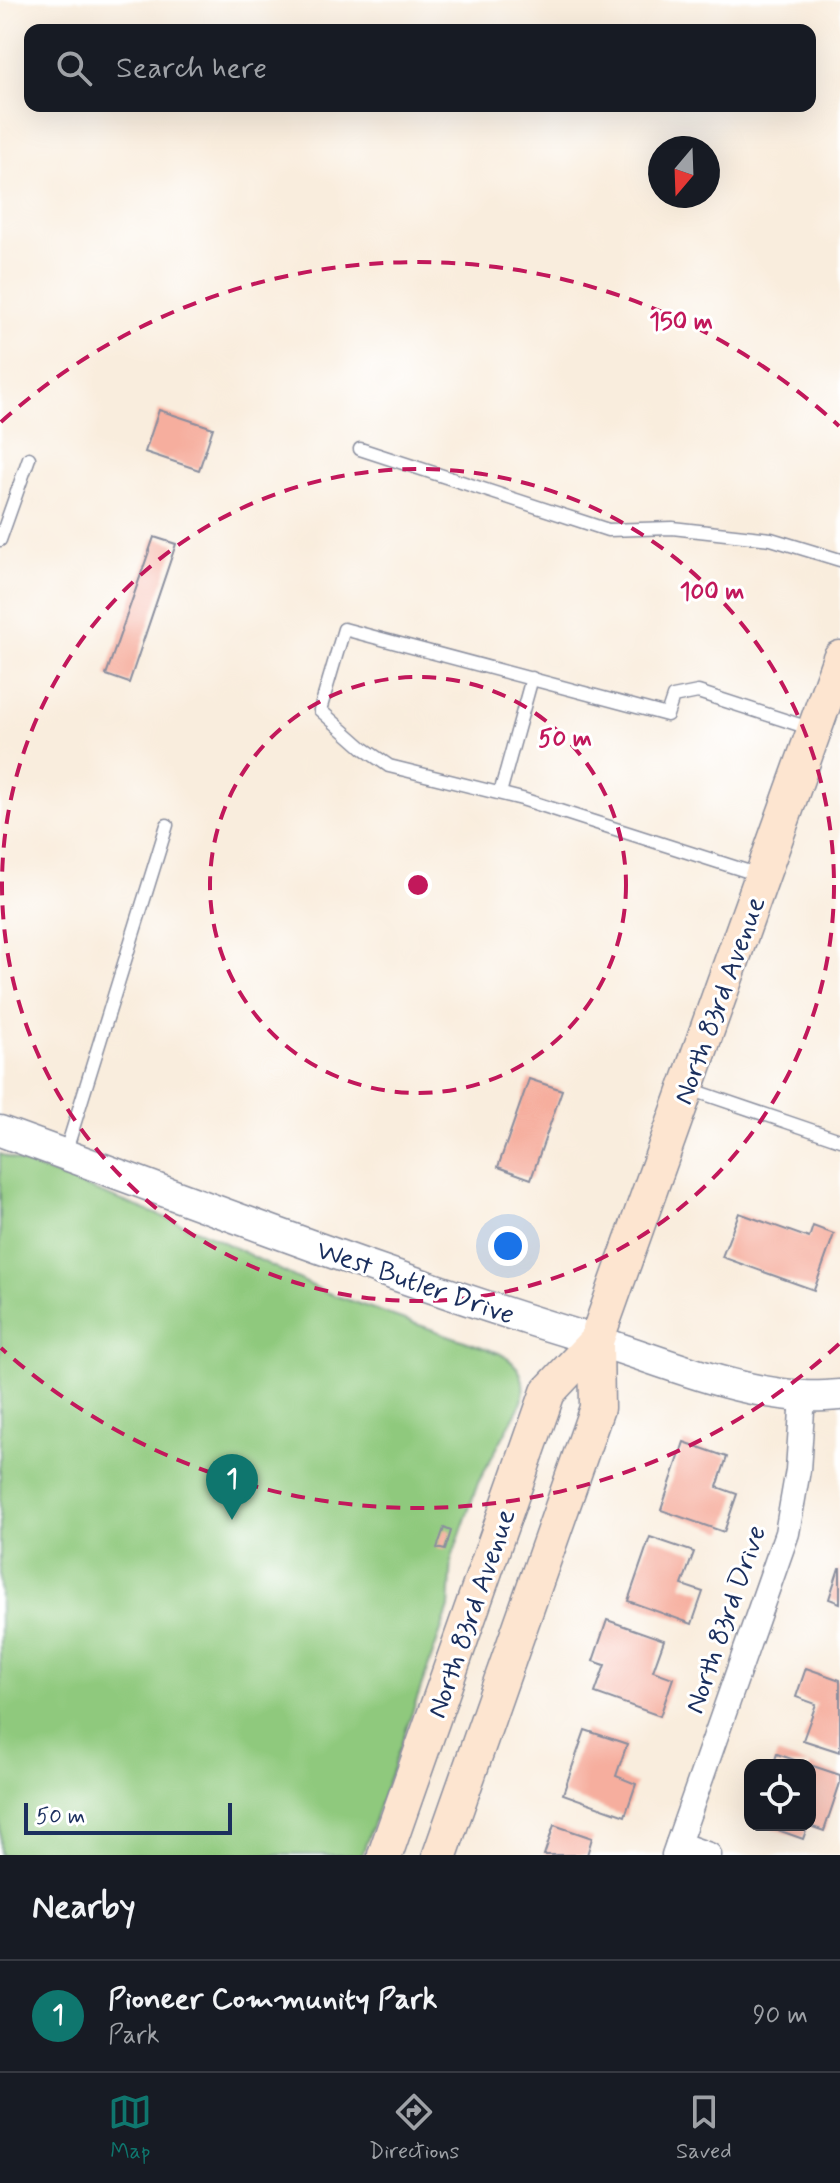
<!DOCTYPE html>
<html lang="en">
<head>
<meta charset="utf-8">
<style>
	body { margin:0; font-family:Mynerve,sans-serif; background:#20242c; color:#f1f3f6 }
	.controls { position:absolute; right:24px; bottom:24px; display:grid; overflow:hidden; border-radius:16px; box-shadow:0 8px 32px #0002 }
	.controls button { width:72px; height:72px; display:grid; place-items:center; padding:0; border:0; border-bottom:2px solid #363941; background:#171b24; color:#f1f3f6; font:40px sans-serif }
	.compass { position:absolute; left:648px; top:136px; width:72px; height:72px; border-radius:50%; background:#171b24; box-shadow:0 8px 32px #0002; rotate:199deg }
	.scale { position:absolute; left:24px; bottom:20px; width:208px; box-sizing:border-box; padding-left:8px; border:4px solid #1b2f5e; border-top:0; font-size:22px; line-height:28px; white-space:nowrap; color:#1b2f5e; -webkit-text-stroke:6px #fff; paint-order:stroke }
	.you { position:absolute; left:508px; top:1246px; width:28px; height:28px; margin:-20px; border:6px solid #fff; border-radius:50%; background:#1a73e8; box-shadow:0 0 0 12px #1a73e833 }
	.badge { display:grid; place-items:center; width:52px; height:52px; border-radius:50%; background:#0f766e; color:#fff; font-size:26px; font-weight:700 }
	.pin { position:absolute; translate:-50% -66px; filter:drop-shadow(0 2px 4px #0008) }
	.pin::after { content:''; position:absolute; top:42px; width:28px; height:24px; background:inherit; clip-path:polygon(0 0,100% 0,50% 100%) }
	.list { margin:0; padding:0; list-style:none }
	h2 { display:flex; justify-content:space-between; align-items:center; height:104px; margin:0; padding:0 32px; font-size:34px }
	h2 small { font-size:26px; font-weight:400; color:#9ea1a6 }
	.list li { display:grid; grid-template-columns:52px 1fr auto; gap:24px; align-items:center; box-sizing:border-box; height:112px; padding:0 32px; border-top:2px solid #363941 }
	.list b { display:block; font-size:30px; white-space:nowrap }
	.list p { margin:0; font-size:26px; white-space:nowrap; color:#9ea1a6 }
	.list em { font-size:26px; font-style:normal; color:#9ea1a6 }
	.icon { flex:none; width:44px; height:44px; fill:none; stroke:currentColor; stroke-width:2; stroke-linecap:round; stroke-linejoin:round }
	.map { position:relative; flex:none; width:840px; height:1855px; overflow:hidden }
	.search { position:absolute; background:#171b24; box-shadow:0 8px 32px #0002; left:24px; right:24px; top:24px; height:88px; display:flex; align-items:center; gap:20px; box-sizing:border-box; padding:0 28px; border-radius:16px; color:#9ea1a6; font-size:30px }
	.sheet { height:216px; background:#171b24 }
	nav { display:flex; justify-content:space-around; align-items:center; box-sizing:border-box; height:112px; border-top:2px solid #363941; background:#171b24; font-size:22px; color:#9ea1a6 }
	nav a { display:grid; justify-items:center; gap:4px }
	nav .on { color:#0f766e }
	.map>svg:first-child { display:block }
	.green { fill:#8fc97d; stroke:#557c6e; stroke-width:2 }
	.building { fill:#f6ae9e }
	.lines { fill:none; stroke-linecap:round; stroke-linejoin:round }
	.service-casing { stroke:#8a8e9e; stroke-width:15 }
	.minor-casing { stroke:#8a8e9e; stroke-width:27 }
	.tertiary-casing { stroke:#8a8e9e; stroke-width:33 }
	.secondary-casing { stroke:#8a8e9e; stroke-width:37 }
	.service { stroke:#fff; stroke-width:12 }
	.minor { stroke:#fff; stroke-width:24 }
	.tertiary { stroke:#fff; stroke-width:30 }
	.secondary { stroke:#fde5d0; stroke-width:34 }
	.ring { fill:none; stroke:#c2185b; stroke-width:4; stroke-dasharray:14 10 }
	.labels { text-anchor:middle; stroke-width:6; stroke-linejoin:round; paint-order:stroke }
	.street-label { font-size:28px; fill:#1b2f5e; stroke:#fff }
	.centre { fill:#c2185b; stroke:#fff; stroke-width:4 }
	.ring-label { font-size:24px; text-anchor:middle; font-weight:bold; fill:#c2185b; stroke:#fff; stroke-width:6; stroke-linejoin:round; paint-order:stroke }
</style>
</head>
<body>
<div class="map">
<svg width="840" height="1855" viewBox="0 0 840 1855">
	<rect width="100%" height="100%" fill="#fff"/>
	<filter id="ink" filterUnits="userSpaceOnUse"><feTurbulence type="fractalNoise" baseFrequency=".0125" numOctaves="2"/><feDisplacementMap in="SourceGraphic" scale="16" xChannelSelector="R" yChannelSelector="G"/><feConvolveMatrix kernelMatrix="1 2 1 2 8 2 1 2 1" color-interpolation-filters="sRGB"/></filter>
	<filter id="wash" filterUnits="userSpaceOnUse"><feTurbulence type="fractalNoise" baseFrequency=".006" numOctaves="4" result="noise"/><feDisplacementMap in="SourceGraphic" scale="32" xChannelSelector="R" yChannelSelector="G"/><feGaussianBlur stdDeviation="1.8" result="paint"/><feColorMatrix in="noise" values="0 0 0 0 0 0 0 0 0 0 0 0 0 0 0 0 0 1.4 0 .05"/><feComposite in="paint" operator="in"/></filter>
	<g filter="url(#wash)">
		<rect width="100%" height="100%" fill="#f9eddd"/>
		<!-- green -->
		<path class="green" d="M0,1154L203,1232L325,1292L499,1353C520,1364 527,1379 522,1402L478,1483L452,1558L449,1608L362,1855H0Z"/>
		<g id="blocks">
			<!-- building -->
			<g class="building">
				<polygon points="159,410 213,428 199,470 145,452"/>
				<polygon points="154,537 176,544 129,683 106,675"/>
				<polygon points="529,1079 562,1090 531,1179 498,1167"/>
				<polygon points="739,1213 809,1238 813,1226 834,1234 814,1290 722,1257"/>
				<polygon points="684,1442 727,1457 717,1487 737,1494 724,1532 661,1510"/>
				<polygon points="444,1528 451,1531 445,1550 437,1548"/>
				<polygon points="650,1537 694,1552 682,1585 703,1592 692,1624 628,1601"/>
				<polygon points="839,1568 840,1568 840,1603 829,1599"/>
				<polygon points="607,1620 664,1640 653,1671 673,1678 660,1716 595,1693 605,1665 593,1661"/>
				<polygon points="806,1668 840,1680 840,1752 803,1740 816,1704 796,1697"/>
				<polygon points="585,1730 627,1744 616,1776 636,1784 625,1816 563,1794"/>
				<polygon points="777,1754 809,1765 773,1765"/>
				<polygon points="810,1765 840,1775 840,1783 824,1831 810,1826"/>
				<polygon points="554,1825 592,1838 587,1855 544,1855"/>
				<polygon points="764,1825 808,1825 803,1839"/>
			</g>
		</g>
	</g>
	<g filter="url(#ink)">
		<use href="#blocks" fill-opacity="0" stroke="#8a8e9e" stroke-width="2"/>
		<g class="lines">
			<!-- service casing -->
			<g class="service-casing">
				<g id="service">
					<polyline points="360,449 608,530 672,528 771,539 840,560"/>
					<polyline points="0,540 29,458"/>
					<polyline points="500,793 532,678"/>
					<polyline points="759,875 522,799 389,766 363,748 320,710 344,629 667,715 673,697 698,692 812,729"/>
					<polyline points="690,1089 840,1140"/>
					<polyline points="65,1154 167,825"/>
				</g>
			</g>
			<!-- minor casing -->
			<g class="minor-casing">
				<g id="minor">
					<polyline points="678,1844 709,1855"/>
					<polyline points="674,1855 787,1533 798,1470 803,1396"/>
				</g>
			</g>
			<!-- tertiary casing -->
			<g class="tertiary-casing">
				<path id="tertiary" d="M0,1131C197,1202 393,1280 594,1340C663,1361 731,1392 804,1396C816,1397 828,1396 840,1395"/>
			</g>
			<!-- secondary casing -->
			<g class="secondary-casing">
				<g id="secondary">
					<polyline points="385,1855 548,1392 596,1341"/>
					<polyline points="440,1855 597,1408 596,1341 840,658"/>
				</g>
			</g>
			<!-- service -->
			<use href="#service" class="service"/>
			<!-- minor -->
			<use href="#minor" class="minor"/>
			<!-- tertiary -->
			<use href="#tertiary" class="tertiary"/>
			<!-- secondary -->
			<use href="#secondary" class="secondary"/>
		</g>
	</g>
	<!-- distance rings -->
	<g class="ring">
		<circle cx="418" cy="885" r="208"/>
		<circle cx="418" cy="885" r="416"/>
		<path d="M839 1344A623 623 0 0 1 1 1348M1 422A623 623 0 0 1 839 426"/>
	</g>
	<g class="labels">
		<!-- street labels -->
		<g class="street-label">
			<text transform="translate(718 1000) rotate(-70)" y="10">North 83rd Avenue</text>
			<text transform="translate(416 1281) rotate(19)" y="10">West Butler Drive</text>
			<text transform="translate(470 1613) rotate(-71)" y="10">North 83rd Avenue</text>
			<text transform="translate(724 1619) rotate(-71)" y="10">North 83rd Drive</text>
		</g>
	</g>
	<circle cx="418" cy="885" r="12" class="centre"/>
	<g class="ring-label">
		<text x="681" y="329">150 m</text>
		<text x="712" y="599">100 m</text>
		<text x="565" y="746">50 m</text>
	</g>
</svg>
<div class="controls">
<button><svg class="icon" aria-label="locate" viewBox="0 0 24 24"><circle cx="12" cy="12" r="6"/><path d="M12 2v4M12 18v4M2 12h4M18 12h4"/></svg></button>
</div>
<svg class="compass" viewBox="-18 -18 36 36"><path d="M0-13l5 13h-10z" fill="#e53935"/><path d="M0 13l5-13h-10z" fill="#9ea1a6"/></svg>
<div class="scale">50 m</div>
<div class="you"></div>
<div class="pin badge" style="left:232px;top:1520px">1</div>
<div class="search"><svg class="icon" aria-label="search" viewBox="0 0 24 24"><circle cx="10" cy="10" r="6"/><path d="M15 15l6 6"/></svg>Search here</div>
</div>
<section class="sheet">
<h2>Nearby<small></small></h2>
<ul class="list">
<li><span class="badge">1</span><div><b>Pioneer Community Park</b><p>Park</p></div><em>90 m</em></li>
</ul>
</section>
<nav>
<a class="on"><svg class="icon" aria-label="map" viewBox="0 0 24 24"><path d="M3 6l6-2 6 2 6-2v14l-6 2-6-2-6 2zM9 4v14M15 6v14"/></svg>Map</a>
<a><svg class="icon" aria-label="directions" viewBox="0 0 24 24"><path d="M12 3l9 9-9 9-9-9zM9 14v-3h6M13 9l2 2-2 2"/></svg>Directions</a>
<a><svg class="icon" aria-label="saved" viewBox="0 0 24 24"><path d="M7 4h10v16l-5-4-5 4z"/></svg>Saved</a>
</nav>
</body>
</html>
